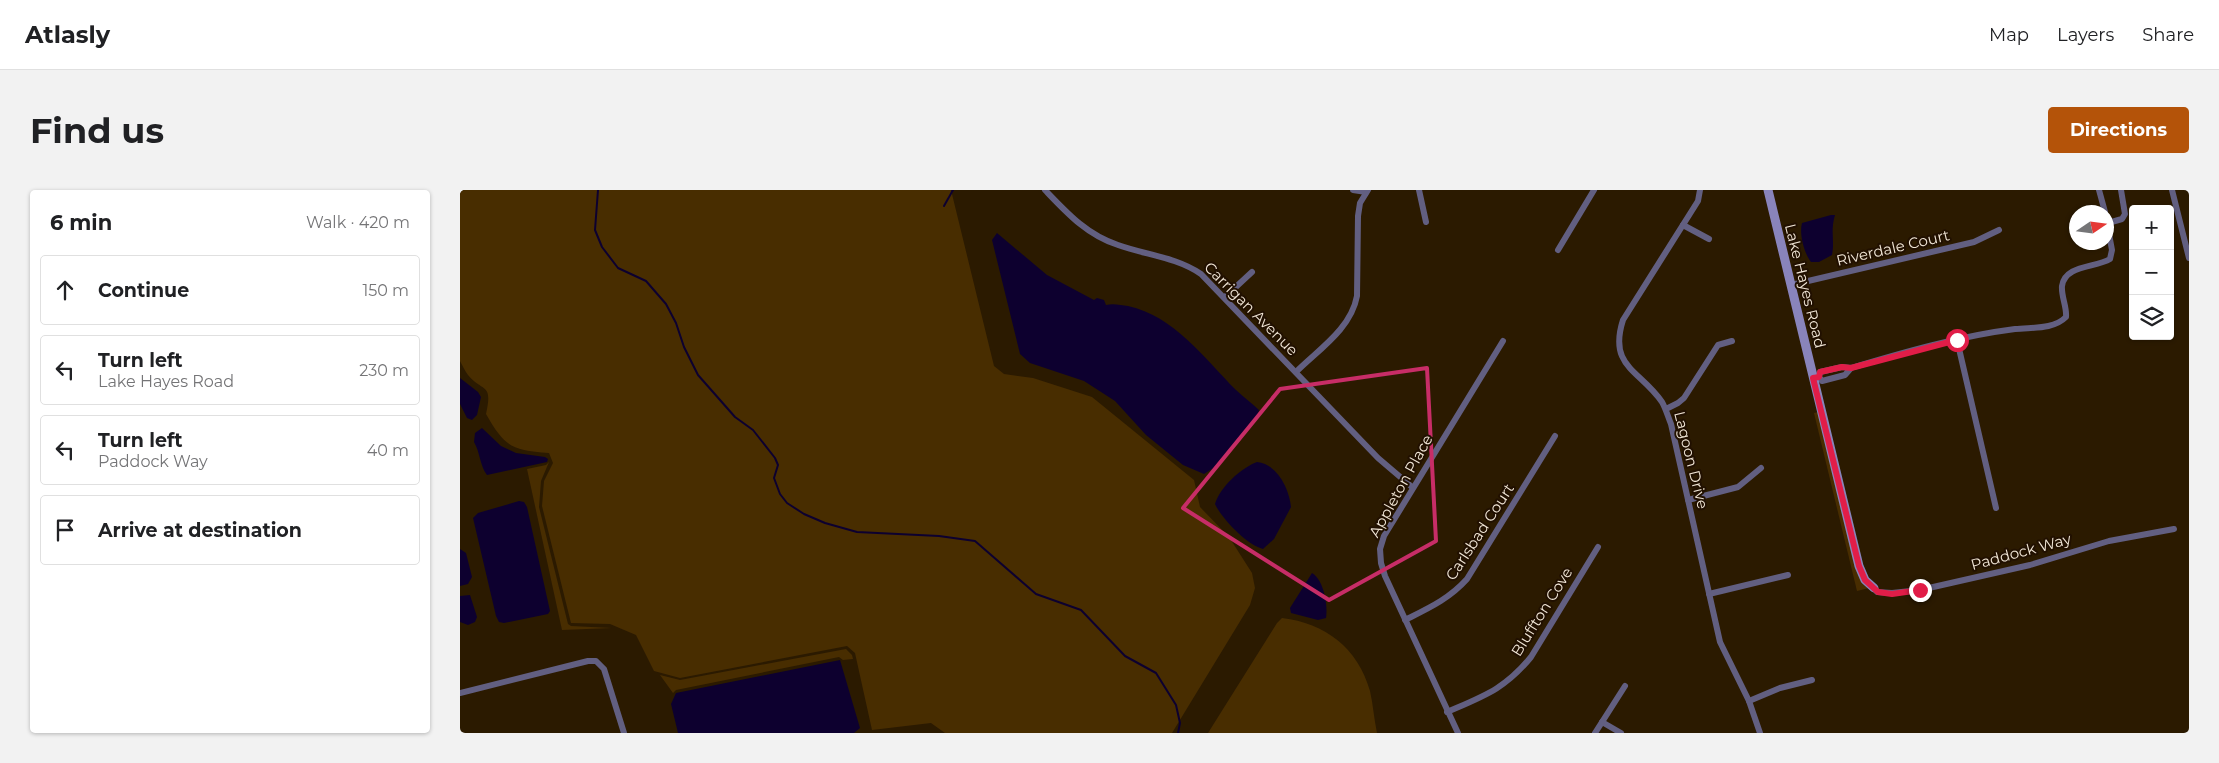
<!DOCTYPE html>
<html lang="en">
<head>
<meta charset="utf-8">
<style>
	body { margin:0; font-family:Montserrat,sans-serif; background:#f2f2f2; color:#202124 }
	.controls { position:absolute; right:15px; top:15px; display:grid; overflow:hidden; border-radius:5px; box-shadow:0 1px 4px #0004 }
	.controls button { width:45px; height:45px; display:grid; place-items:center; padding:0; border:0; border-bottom:1px solid #e0e0e0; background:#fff; color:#202124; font:25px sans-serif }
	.compass { position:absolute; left:1609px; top:15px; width:45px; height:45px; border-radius:50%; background:#fff; box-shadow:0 1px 4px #0004; rotate:77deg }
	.stop { position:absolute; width:15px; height:15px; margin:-11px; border:4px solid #e11d48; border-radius:50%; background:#fff }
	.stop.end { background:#e11d48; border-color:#fff; box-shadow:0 1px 5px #0008 }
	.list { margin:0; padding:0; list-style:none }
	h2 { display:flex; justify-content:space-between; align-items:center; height:65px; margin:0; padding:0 20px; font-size:21px }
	h2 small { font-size:16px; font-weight:400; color:#757577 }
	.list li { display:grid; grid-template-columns:32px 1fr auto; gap:15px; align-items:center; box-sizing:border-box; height:70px; margin:0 10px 10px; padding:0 10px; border:1px solid #e0e0e0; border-radius:5px }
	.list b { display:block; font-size:19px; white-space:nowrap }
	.list p { margin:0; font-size:16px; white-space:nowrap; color:#757577 }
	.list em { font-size:16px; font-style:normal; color:#757577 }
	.icon { flex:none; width:28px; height:28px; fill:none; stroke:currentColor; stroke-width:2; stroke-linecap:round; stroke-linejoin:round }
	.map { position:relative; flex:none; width:1729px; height:543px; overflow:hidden; border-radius:5px }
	header { display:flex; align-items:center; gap:30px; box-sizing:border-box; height:70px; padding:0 25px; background:#fff; border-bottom:1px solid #e0e0e0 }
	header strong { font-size:24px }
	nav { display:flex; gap:28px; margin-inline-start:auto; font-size:18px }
	.intro { display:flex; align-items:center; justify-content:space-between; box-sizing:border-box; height:120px; padding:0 30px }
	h1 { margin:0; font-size:35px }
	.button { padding:12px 22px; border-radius:5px; background:#b45309; color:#fff; font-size:18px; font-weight:700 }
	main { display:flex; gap:30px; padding:0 30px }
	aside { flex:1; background:#fff; border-radius:5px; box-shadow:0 1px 4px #0004 }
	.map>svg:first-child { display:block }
	.green { fill:#482d00 }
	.water { fill:#0d002f }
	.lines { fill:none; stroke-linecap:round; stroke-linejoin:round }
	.stream { stroke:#0d002f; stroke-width:2 }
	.street { stroke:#625f81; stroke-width:6 }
	.secondary { stroke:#8984bb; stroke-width:9 }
	.route { stroke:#e11d48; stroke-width:6 }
	.marked { fill:none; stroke:#c72d67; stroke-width:4; stroke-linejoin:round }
	.labels { text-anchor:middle; stroke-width:4; stroke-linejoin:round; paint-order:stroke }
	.street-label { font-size:15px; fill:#f2e7d7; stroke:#211000 }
</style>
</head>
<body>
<header>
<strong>Atlasly</strong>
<nav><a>Map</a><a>Layers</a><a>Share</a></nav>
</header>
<div class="intro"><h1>Find us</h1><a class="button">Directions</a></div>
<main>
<aside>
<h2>6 min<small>Walk · 420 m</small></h2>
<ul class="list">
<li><svg class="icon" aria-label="ahead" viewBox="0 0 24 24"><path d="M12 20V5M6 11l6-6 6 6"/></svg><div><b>Continue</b></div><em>150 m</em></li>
<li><svg class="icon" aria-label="left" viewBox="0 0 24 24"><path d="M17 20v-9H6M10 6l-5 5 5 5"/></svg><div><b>Turn left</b><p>Lake Hayes Road</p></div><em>230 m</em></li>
<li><svg class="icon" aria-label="left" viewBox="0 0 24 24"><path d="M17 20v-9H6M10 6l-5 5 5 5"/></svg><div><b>Turn left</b><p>Paddock Way</p></div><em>40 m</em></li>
<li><svg class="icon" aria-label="arrive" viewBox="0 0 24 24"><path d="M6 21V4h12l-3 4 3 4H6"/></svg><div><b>Arrive at destination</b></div></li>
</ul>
</aside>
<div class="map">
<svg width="1729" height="543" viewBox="0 0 1729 543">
	<rect width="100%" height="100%" fill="#2b1a00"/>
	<!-- green -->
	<g class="green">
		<path d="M0,0H491L534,176L544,184L573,188L632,207L734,290L740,317L769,347L792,383L795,398L790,415L712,543H485L471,533L412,540L395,463L387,456L220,488L194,481L176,445L150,434L111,433L82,316L84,291L93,273L89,263C51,260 45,257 26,224C33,192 23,203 8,185C5,181 2,175 0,171Z"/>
		<polygon points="1358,222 1409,398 1397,401 1354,223"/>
		<polygon points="89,272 81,291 79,317 108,434 111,436 152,438 102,440 67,279 86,275"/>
		<path d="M822,428C865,433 898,458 910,501C913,514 914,529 917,543H748L817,433Z"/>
		<polygon points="386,459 392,465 393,469 383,470 379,467 216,500 213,503 200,485 220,490"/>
	</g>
	<!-- water -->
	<g class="water">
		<path d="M1371,25H1375C1370,42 1375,50 1372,65L1359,72H1351C1344,63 1339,44 1342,33Z"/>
		<path d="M537,43L587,85L634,110L637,108L644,110L646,115C653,113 661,115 668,116C714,126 744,168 776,200C783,207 792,213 799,220L797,228L758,275L744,284L723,275L686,245L655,211L624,191L570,173L560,164L532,50Z"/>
		<polygon points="0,188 18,202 21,207 17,225 12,230 7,228 0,214"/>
		<path d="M22,238L41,256L56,263L85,267L88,269L87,272L27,285C20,276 20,262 14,252L15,243Z"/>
		<path d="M797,272C817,274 829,298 831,317L814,349L803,359C787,355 762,329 755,314C760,297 781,278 797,272Z"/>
		<polygon points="59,311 64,312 67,317 90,421 88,424 44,433 39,432 36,426 13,328 18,323"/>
		<polygon points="0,359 6,363 12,387 8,394 0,396"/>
		<path d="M852,383C864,390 868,416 866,428L858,430L831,423L830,418Z"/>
		<polygon points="10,405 17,427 15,432 8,435 0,432 0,406"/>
		<polygon points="380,470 400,538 394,543 218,543 211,514 216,503"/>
	</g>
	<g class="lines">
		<!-- stream -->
		<g class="stream">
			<polyline points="138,0 135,40 142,57 158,78 186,91 206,114 216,133 224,157 238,185 275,227 293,240 315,268 318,275 314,288 320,304 327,313 344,324 365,333 397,342 479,346 515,351 576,404 621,420 665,466 696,483 716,515 720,533 718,543"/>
			<polyline points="484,16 493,0"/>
		</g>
		<!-- street -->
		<g class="street">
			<path d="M585,0C607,23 627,45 658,55C686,65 716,67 741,84L918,268L952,297"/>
			<polyline points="893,0 906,2"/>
			<polyline points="959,0 966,32"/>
			<path d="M1240,0L1238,11L1163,130C1148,177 1180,180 1202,212C1206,219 1208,227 1211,234L1260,452L1289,511L1300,543"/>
			<polyline points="1639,0 1645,22"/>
			<polyline points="1712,0 1729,68"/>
			<polyline points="1648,33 1662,29 1665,24 1661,0"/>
			<polyline points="1223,35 1249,49"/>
			<polyline points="1098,60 1134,0"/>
			<polyline points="1331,95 1514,52 1539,40"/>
			<polyline points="765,107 792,82"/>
			<polyline points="1497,150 1536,318"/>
			<path d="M836,182C858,160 891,139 897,106L898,26L900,13L908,0"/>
			<polyline points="1359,187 1362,191 1385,185 1391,178"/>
			<path d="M1353,188L1359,187L1360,182L1382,177L1391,178C1444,162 1500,146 1555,139C1572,137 1593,140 1606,127C1607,117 1601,106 1602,96C1605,75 1635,78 1650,69L1652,60L1646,28"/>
			<polyline points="1206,219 1218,213 1224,208 1258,155 1272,151"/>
			<polyline points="1228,310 1278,297 1301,278"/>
			<polyline points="1414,398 1417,402 1432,403 1460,400 1570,375 1649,351 1714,339"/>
			<polyline points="1249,404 1328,385"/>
			<path d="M945,430C969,418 989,409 1007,389L1095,246"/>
			<polyline points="0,503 128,471 136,471 144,479 164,543"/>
			<polyline points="1289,511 1320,498 1352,490"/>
			<path d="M987,522C1024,506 1045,499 1071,467L1138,357"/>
			<polyline points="1142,532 1161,543"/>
			<polyline points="998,543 925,386 921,373 920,359 924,346 1043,151"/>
			<polyline points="1135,543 1165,496"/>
		</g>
		<!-- secondary -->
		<polyline class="secondary" points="1308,0 1399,376 1405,390 1414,398"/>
	</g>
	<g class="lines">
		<!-- route -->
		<polyline class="route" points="1460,400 1432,404 1418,402 1405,390 1399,376 1353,188 1359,187 1360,182 1382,177 1391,178 1497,150"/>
	</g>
	<!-- marked area -->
	<path class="marked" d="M967,178L976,351L869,410L723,318L820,199Z"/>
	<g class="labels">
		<!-- street labels -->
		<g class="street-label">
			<text transform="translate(1433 58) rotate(-13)" y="5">Riverdale Court</text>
			<text transform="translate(1345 96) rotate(76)" y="5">Lake Hayes Road</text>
			<text transform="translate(791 119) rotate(45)" y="5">Carrigan Avenue</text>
			<text transform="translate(1231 270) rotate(76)" y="5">Lagoon Drive</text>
			<text transform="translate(941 296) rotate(-61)" y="5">Appleton Place</text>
			<text transform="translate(1020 342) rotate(-57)" y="5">Carlsbad Court</text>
			<text transform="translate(1561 362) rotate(-15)" y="5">Paddock Way</text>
			<text transform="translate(1082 422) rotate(-58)" y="5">Bluffton Cove</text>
		</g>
	</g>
</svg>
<div class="controls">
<button>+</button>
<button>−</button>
<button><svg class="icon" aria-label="layers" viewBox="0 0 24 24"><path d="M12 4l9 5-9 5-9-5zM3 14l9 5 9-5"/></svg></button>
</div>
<svg class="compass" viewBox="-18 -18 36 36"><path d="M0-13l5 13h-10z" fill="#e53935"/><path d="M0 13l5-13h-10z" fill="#757577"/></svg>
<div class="stop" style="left:1497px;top:150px"></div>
<div class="stop end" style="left:1460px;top:400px"></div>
</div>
</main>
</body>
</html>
